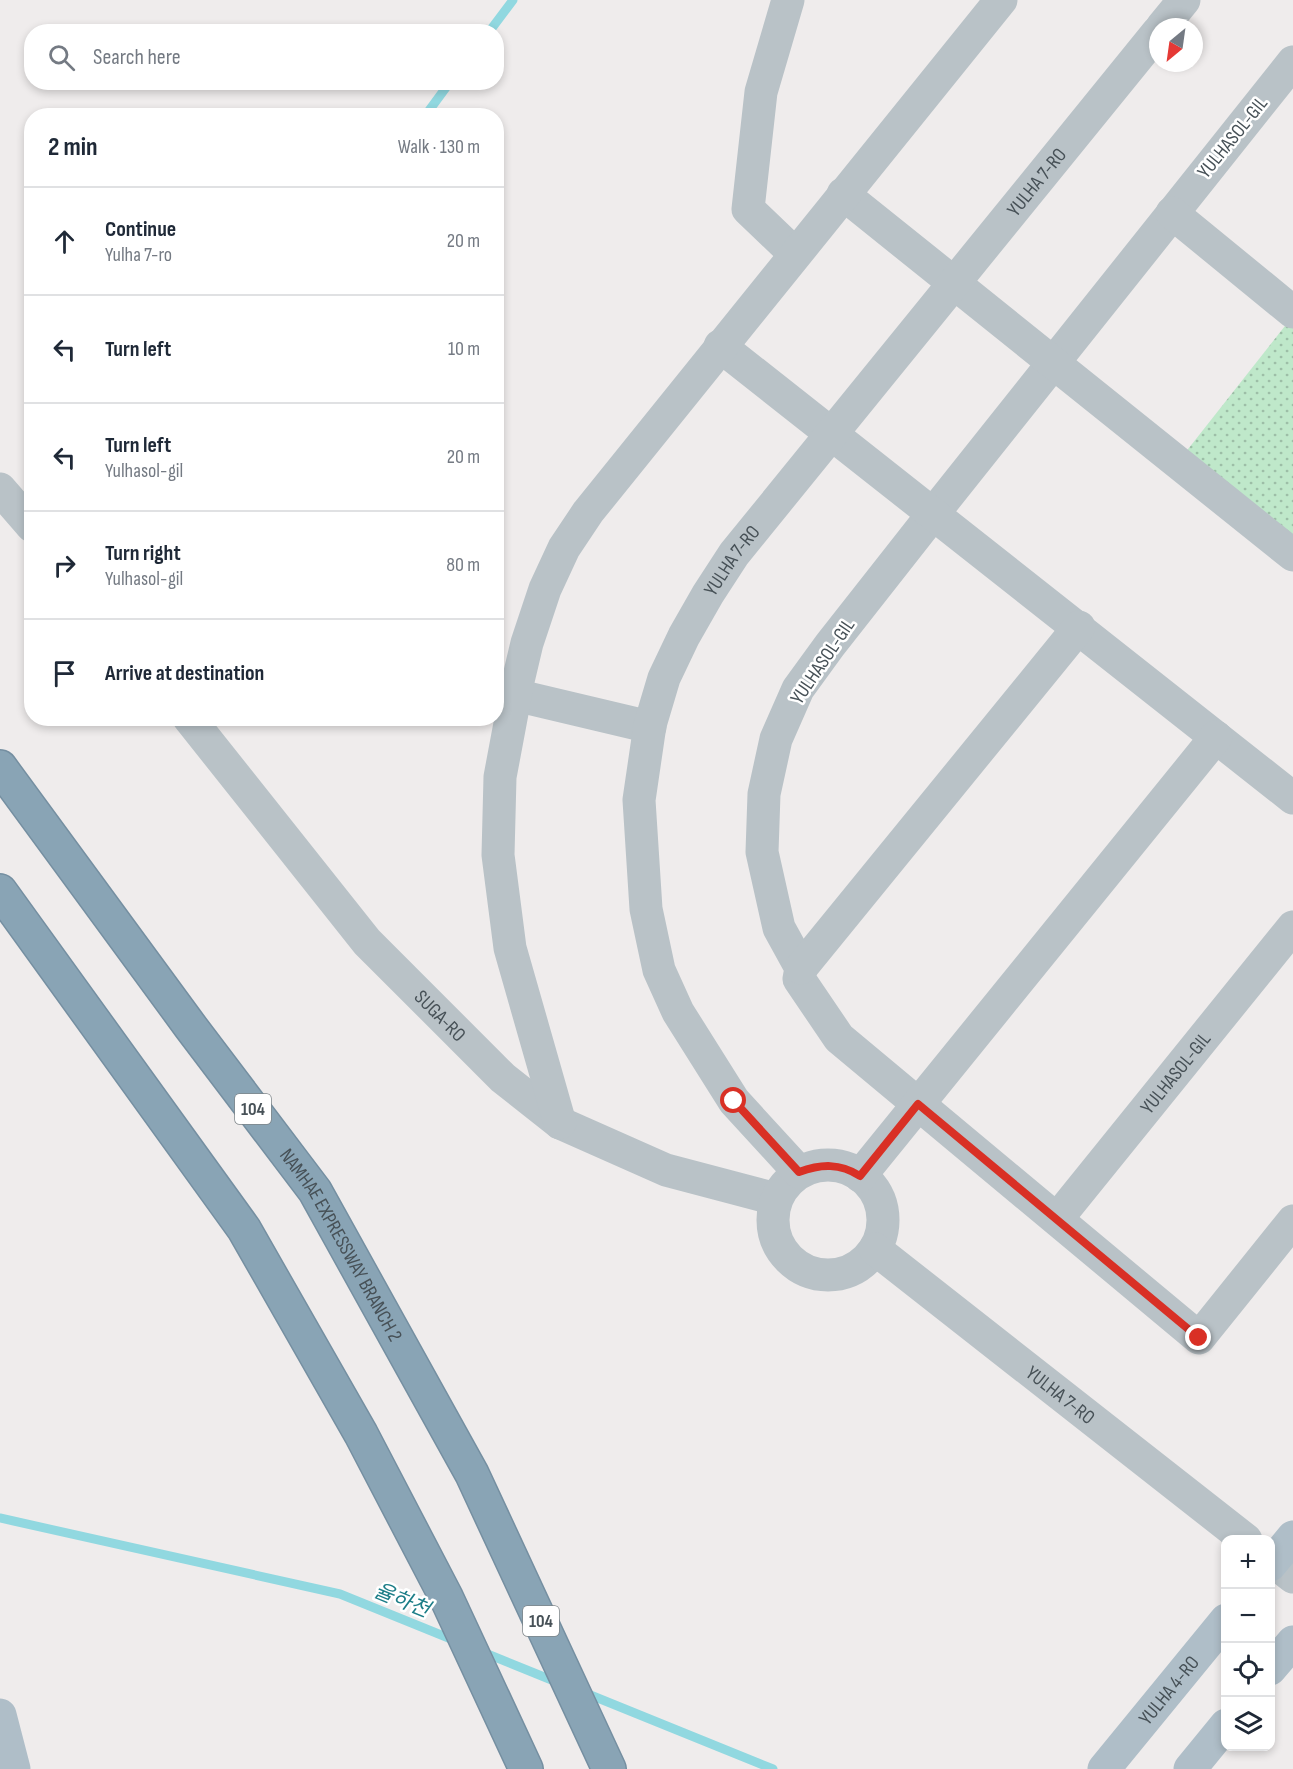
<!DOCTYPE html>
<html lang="en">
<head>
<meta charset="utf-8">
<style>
	body { margin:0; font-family:"Sofia Sans Condensed","Noto Sans KR",sans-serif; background:#f2f2f3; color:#1f2937 }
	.controls { position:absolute; right:18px; bottom:18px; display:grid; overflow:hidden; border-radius:12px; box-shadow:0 3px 9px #0003 }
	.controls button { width:54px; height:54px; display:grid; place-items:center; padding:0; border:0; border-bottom:2px solid #e0e1e3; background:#fff; color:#1f2937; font:30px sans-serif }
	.compass { position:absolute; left:1149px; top:18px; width:54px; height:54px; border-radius:50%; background:#fff; box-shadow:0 3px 9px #0003; rotate:209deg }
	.stop { position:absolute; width:18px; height:18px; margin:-14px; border:4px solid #d93025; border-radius:50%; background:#fff }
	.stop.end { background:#d93025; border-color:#fff; box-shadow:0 2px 6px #0008 }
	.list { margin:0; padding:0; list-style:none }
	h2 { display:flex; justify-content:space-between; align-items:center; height:78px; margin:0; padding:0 24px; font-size:26px }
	h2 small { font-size:20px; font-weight:400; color:#747a83 }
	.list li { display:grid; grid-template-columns:39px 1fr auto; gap:18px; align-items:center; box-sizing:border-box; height:108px; padding:0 24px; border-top:2px solid #e0e1e3 }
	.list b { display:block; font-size:22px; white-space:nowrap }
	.list p { margin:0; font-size:20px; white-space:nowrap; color:#747a83 }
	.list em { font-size:20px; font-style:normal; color:#747a83 }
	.icon { flex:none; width:33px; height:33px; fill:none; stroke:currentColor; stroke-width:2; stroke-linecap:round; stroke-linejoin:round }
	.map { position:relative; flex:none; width:1293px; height:1769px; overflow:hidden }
	.search { position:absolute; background:#fff; box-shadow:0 3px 9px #0003; left:24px; top:24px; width:480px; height:66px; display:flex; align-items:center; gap:15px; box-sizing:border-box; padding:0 21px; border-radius:24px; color:#747a83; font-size:22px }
	.panel { position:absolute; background:#fff; box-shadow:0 3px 9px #0003; left:24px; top:108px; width:480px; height:618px; border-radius:24px }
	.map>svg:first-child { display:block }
	.park { fill:url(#park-dots) }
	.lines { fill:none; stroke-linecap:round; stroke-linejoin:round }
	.stream { stroke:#91d8e0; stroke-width:9 }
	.highway-casing { stroke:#758fa1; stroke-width:36 }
	.minor { stroke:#b9c2c7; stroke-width:33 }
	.major { stroke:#afbec8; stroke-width:33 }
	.highway { stroke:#89a4b5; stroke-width:33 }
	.route { stroke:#d93025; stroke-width:8 }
	.labels { text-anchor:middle; stroke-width:5; stroke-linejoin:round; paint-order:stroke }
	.shield { fill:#fff; stroke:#7e8589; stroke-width:1.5 }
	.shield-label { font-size:18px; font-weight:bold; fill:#475157 }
	.street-label { font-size:20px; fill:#475157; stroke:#fff }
	.water-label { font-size:21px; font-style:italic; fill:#1c7d87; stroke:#fff }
</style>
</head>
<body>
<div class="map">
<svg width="1293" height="1769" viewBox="0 0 1293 1769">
	<defs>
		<pattern id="park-dots" width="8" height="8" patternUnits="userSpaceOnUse" patternTransform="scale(1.5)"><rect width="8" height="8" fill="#bfe8ca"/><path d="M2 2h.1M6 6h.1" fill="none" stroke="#9dbea7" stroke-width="1.8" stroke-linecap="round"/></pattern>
	</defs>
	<rect width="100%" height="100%" fill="#efecec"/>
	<!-- park -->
	<polygon class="park" points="1292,317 1293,318 1293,548 1181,458"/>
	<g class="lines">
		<!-- stream -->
		<g class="stream">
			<polyline points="489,32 513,0"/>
			<polyline points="425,116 450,82"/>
			<polyline points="0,1518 340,1594 456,1641"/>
			<polyline points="480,1651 559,1683"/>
			<polyline points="583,1692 773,1769"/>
		</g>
		<!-- highway casing -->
		<g class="highway-casing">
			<g id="highway">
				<path id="s6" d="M0,767L190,1026L315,1191L472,1474L609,1769"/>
				<polyline points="0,891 244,1229 361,1434 446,1597 526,1769"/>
			</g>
		</g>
		<!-- minor -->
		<g class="minor">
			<polyline points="788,0 761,92 748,209 795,254"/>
			<polyline points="1162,27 1184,0"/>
			<polyline points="1293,62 933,514 830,645 798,689 776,739 764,794 762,852 779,928 801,968 799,979 839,1038 1199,1338 1293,1221"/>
			<polyline points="843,194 1293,555"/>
			<polyline points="1172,213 1293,312"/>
			<polyline points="720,346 1293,798"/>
			<polyline points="0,489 32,526"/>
			<polyline points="515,695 650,727"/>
			<path id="s1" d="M189,718L367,942L503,1078L560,1123L666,1170L776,1199"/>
			<polyline points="801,968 1079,627"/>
			<polyline points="560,1123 510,948 498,855 500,777 518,681 527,643 545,589 564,548 588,512 1001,0"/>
			<circle cx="828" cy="1220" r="55"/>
			<path id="s2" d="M799,1172L734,1101L678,1012L659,970L646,909L639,800L650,725L664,678L684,636L708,594L734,554L1158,32"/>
			<polyline points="860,1176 1216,737"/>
			<path id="s3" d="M1057,1219L1293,927"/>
			<path id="s4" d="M875,1249L1246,1540"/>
			<polyline points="1270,1559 1293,1577"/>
		</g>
		<!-- major -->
		<g class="major">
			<polyline points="1270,1565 1293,1537"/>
			<polyline points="1270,1669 1293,1642"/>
			<polyline points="0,1715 14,1769"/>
			<path id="s5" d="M1104,1769L1226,1620"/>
			<polyline points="1190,1769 1226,1725"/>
		</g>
		<!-- highway -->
		<use href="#highway" class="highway"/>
	</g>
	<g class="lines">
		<!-- route -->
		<path class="route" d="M734,1101L799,1172C821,1164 840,1163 860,1176L918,1104L1199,1338"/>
	</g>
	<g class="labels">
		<!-- shield labels -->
		<g class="shield">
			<rect x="235" y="1094" width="36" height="30" rx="4.5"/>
			<rect x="523" y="1606" width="36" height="30" rx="4.5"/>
		</g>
		<g class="shield-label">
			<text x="253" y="1115">104</text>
			<text x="541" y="1627">104</text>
		</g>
		<!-- street labels -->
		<g class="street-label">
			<text transform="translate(1232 137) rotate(-51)" y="7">YULHASOL-GIL</text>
			<text dy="7" stroke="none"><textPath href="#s2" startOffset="1166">YULHA 7-RO</textPath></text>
			<text dy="7" stroke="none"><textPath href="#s2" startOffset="680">YULHA 7-RO</textPath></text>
			<text transform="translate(822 661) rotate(-56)" y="7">YULHASOL-GIL</text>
			<text dy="7" stroke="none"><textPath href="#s1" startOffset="390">SUGA-RO</textPath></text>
			<text dy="7" stroke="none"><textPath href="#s3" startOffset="188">YULHASOL-GIL</textPath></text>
			<text dy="7" stroke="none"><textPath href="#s6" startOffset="588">NAMHAE EXPRESSWAY BRANCH 2</textPath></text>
			<text dy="7" stroke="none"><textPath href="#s4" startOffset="236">YULHA 7-RO</textPath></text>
			<text dy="7" stroke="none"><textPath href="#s5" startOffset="102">YULHA 4-RO</textPath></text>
		</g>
		<!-- water labels -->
		<g class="water-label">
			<text transform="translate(402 1600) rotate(22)" y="7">율하천</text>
		</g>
	</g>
</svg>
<div class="controls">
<button>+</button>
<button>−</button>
<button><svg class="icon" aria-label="locate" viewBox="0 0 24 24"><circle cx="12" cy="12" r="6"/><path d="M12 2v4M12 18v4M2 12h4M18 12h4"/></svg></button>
<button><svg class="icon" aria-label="layers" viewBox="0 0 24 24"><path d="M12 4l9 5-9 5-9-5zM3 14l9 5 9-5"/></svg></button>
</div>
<svg class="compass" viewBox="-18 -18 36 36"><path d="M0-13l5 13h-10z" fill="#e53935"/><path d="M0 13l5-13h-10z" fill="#747a83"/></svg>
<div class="stop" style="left:734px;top:1101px"></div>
<div class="stop end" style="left:1199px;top:1338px"></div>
<div class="search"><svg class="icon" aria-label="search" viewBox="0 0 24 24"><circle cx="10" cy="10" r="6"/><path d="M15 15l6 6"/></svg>Search here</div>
<section class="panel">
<h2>2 min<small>Walk · 130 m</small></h2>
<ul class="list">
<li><svg class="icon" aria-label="ahead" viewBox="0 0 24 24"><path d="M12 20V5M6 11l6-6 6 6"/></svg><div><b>Continue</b><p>Yulha 7-ro</p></div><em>20 m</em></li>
<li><svg class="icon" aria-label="left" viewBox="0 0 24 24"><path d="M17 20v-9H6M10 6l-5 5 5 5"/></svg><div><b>Turn left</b></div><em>10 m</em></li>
<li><svg class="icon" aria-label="left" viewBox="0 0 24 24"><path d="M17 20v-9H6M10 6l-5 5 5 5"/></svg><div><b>Turn left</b><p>Yulhasol-gil</p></div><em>20 m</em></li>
<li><svg class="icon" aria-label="right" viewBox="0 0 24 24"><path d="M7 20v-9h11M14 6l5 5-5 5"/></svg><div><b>Turn right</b><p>Yulhasol-gil</p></div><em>80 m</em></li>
<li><svg class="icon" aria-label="arrive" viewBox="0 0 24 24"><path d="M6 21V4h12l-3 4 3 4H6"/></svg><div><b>Arrive at destination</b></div></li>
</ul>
</section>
</div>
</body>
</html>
